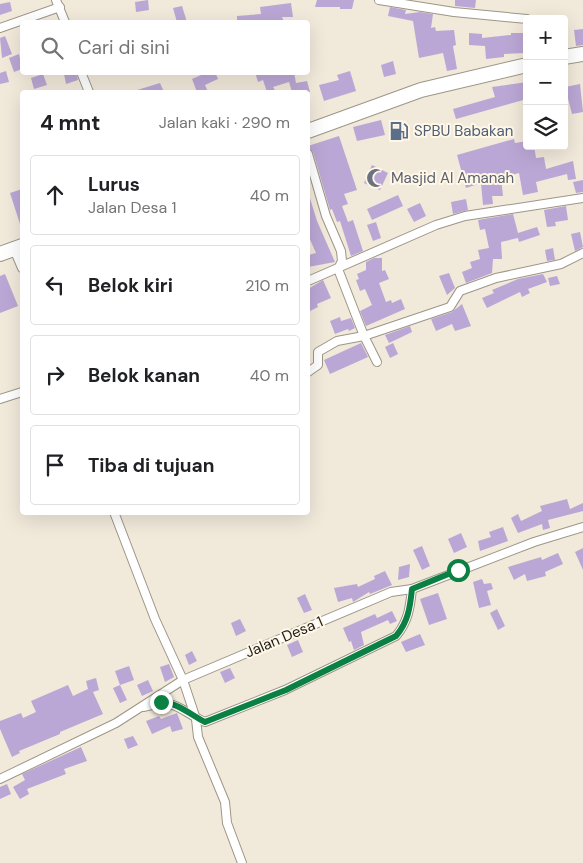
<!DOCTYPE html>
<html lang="id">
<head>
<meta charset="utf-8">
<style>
	body { margin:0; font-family:"DM Sans",sans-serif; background:#f6f6f6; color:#202124 }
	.controls { position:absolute; right:15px; top:15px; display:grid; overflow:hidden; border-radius:5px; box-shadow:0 5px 20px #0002 }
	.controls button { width:45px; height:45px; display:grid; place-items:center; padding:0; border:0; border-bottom:1px solid #e0e0e0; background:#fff; color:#202124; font:25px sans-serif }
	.stop { position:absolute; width:15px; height:15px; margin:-11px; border:4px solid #0b8043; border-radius:50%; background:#fff }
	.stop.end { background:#0b8043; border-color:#fff; box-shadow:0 1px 5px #0008 }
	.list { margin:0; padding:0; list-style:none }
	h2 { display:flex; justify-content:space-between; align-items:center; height:65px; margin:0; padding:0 20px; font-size:21px }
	h2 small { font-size:16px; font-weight:400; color:#757577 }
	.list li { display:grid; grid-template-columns:32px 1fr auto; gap:15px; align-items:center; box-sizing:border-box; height:80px; margin:0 10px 10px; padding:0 10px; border:1px solid #e0e0e0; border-radius:5px }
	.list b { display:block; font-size:19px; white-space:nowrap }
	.list p { margin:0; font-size:16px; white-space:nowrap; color:#757577 }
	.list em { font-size:16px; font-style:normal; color:#757577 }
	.icon { flex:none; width:28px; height:28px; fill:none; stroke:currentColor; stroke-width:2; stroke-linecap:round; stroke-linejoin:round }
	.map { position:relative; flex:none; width:583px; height:863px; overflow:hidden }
	.search { position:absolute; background:#fff; box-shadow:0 5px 20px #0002; left:20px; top:20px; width:290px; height:55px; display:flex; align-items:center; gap:12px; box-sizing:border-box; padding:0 18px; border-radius:5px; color:#757577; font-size:19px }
	.panel { position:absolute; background:#fff; box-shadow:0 5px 20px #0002; left:20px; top:90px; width:290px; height:425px; border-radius:5px }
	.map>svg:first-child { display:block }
	.building { fill:#bba7d5 }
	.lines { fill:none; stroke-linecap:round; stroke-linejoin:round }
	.street-casing { stroke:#9d9688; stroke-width:10 }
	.highway-casing { stroke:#9d9688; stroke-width:16 }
	.street { stroke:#fff; stroke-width:8 }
	.highway { stroke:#fff; stroke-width:14 }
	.route { stroke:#0b8043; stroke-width:6 }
	.labels { text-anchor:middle; stroke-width:4; stroke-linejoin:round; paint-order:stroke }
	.service-label { font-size:15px; fill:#4e5e75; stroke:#fff7e7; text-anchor:start }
	.worship-label { font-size:15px; fill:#5b616d; stroke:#fff7e7; text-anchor:start }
	.street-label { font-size:15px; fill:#1f1d17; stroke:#fff7e7 }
</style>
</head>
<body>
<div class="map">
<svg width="583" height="863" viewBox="0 0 583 863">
	<rect width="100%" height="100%" fill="#f1e9da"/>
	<!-- building -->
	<g class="building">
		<polygon points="148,0 149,10 136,12 135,2"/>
		<polygon points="317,0 354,0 352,9 340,9 340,7 315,7"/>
		<polygon points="455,0 476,0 475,8 455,6"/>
		<polygon points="10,2 12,11 0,15 0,4"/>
		<polygon points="291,3 293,17 282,17 284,22 237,22 237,16 261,14 260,7"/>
		<polygon points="182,6 187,22 177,22 173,8"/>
		<polygon points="390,7 406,10 405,14 420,12 433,14 431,28 435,27 436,31 454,30 456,45 453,46 457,69 447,71 443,53 419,58 413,21 388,16"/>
		<polygon points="583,29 583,45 576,46 574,30"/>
		<polygon points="469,33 482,34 482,38 511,35 511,33 527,33 527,42 524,42 525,53 504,54 504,57 486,59 485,46 469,45"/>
		<polygon points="5,36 12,54 2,58 0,38"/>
		<polygon points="19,54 22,69 14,72 9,58"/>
		<polygon points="393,61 396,74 384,77 381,65"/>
		<polygon points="6,71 9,82 0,84 0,73"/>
		<polygon points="350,71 356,91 324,101 319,85 339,80 337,75"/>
		<polygon points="71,72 76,72 78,80 66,84 64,74"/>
		<polygon points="208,72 215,72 218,79 205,85 208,92 197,92 192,79"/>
		<polygon points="255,72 294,72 296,83 307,81 310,92 292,92 289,82 273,87 276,92 267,92 263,80 258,82"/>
		<polygon points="43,74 47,85 34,89 31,78"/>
		<polygon points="527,82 527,99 456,119 453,109 495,97 492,87"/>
		<polygon points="160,83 164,92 134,92 134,91"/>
		<polygon points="580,84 583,112 572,114 565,87"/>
		<polygon points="381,120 385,135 357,141 353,127"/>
		<polygon points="339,136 357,190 344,194 348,204 342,206 348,222 353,220 363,251 351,256 340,221 337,222 332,209 330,210 313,152 308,149 308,146"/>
		<polygon points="514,139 515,143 527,141 527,146 534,146 536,158 544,157 546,169 573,161 576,179 568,180 567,174 536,182 538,192 523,195 519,173 501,178 503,196 492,196 493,204 483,205 481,183 466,188 457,155"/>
		<polygon points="372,165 388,173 380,190 364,183"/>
		<polygon points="583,180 583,192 576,193 573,182"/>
		<polygon points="22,189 22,227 21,227 10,193"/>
		<polygon points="308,195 309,195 317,221 335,262 308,267 308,255 316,253 308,235"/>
		<polygon points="398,195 403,206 372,220 367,209"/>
		<polygon points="466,199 468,210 453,214 451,202"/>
		<polygon points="420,203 426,216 414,222 407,209"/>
		<polygon points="566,206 568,220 555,222 556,226 547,227 544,210"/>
		<polygon points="513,214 518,233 537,227 540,235 519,242 518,238 501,242 502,259 493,259 492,273 466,283 462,272 472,268 470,262 480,259 478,250 489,248 485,229 480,230 478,220"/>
		<polygon points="376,222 381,238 373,241 367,225"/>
		<polygon points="580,232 583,247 575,251 571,234"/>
		<polygon points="553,248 555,260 547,261 545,250"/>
		<polygon points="374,258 382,258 382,271 385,270 389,279 379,283 386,302 391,300 392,303 401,299 405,309 366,326 360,311 372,305 365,289 360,291 356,280 359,279 357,274 366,270 366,262"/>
		<polygon points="449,273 455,288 447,295 439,276"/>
		<polygon points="5,274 18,306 0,313 0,276"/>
		<polygon points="543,274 547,282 528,289 530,293 522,297 520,292 487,308 482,298 494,293 492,290 518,279"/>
		<polygon points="557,276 560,284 550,286 548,278"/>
		<polygon points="323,280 331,298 317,304 318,307 308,312 308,289"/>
		<polygon points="462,304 471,326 455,331 452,324 436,331 431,319 452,312"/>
		<polygon points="340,317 341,321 351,318 355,328 349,331 348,329 335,334 330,321"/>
		<polygon points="410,326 412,332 389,343 385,335"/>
		<polygon points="361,343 368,357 330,374 324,360"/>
		<polygon points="393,343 398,354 390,358 385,347"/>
		<polygon points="567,499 570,509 583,503 583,511 548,520 550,528 543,530 542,524 518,533 511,518 518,514 521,521 542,511 540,506"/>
		<polygon points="503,527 508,541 480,551 478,541 491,537 489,532"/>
		<polygon points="461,533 467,547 454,553 448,539"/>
		<polygon points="422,546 430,566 422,570 413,550"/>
		<polygon points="583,548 583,570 575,552"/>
		<polygon points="558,553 563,564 545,572 546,576 527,581 525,574 514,580 508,567 541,557 542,560"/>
		<polygon points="410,564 409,577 398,580 399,567"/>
		<polygon points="385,571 392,585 370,594 369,592 353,602 352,598 338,602 334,588 357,584 358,587 375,579 374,576"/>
		<polygon points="482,579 484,584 491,583 493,589 487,591 491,605 479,608 473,582"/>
		<polygon points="438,593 447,619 429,625 420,599"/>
		<polygon points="305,594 312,610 304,613 297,598"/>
		<polygon points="497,609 505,626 498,630 490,613"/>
		<polygon points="392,611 397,621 390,624 388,620 361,632 364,645 354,650 351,641 349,642 343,628 375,614 377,618"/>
		<polygon points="240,619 246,631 236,636 231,623"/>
		<polygon points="420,634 425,645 406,652 401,642"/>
		<polygon points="298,640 303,652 292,657 287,645"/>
		<polygon points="192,651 197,661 189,665 185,655"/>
		<polygon points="169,664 174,677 165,682 160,667"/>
		<polygon points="129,666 134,680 120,685 115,671"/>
		<polygon points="230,668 235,678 225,683 220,672"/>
		<polygon points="96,678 99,690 93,692 103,714 60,732 60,734 19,751 20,753 12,757 0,729 0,721 21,713 23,718 36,712 31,701 68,685 73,696 88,689 86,681"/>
		<polygon points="148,680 153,691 142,696 137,685"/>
		<polygon points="120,685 127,700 120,703 113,688"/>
		<polygon points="177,713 183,729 172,732 170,726 152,734 146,721 159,716 161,719"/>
		<polygon points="133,736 138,745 128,749 124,739"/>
		<polygon points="81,747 87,761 64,769 66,774 27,789 29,794 20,799 13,787 25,780 22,774"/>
		<polygon points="7,784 11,794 0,799 0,787"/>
	</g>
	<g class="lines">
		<!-- street casing -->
		<g class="street-casing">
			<g id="street">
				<polyline points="56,0 65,22"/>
				<polyline points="379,0 454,12 527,19"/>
				<polyline points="0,28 60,7"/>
				<polyline points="81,72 89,92"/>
				<polyline points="308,154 326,216 341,251 342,261 338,269 364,336 377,362"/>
				<polyline points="14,249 22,268"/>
				<polyline points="308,281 436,225 465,216 583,198"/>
				<polyline points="308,372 318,365 318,352 337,341 364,336 450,307 460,291 496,278 561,264 583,253"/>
				<polyline points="0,399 22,392"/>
				<polyline points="114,512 155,619 183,680 196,719 198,737 225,802 227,823 242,863"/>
				<path d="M144,707C177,698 177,709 205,722L285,690L396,636C408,622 410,608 412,589"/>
				<polyline points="0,779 116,723 183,680 391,592 412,589 534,542 583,527"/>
			</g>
		</g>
		<!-- highway casing -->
		<g class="highway-casing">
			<g id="highway">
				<polyline points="564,57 583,54"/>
				<polyline points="308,131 421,90 527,65"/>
				<polyline points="0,254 22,246"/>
			</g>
		</g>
		<!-- street -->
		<use href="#street" class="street"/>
		<!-- highway -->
		<use href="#highway" class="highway"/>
	</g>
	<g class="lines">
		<!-- route -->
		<path class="route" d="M161,702C174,701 193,716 205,722L286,690L396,636C408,622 410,608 412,589L458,570"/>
	</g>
	<!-- icons -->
	<defs>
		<g id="fuel-bare" transform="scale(1.5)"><path d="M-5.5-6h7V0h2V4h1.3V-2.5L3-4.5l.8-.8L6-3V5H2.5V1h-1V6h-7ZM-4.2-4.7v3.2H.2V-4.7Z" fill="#5c6f8a" stroke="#fff7e7" stroke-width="2.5" paint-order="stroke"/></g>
		<g id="mosque-bare" transform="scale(1.5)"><path d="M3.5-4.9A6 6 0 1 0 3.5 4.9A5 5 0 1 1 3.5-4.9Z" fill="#6b7280" stroke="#fff7e7" stroke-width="2.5" paint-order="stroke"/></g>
	</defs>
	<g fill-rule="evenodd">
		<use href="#fuel-bare" x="399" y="131"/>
		<use href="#mosque-bare" x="376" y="178"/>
	</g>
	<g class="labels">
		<!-- service labels -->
		<g class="service-label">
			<text x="414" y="136">SPBU Babakan</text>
		</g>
		<!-- worship labels -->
		<g class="worship-label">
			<text x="391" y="183">Masjid Al Amanah</text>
		</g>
		<!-- street labels -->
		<g class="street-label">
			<text transform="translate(284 637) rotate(-23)" y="5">Jalan Desa 1</text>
		</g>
	</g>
</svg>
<div class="controls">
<button>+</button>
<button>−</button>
<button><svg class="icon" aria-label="layers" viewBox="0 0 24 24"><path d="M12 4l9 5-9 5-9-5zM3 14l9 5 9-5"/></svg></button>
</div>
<div class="stop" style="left:458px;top:570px"></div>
<div class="stop end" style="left:161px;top:702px"></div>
<div class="search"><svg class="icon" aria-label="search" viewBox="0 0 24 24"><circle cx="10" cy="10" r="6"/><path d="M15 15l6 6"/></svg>Cari di sini</div>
<section class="panel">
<h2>4 mnt<small>Jalan kaki · 290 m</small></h2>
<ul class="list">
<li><svg class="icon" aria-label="ahead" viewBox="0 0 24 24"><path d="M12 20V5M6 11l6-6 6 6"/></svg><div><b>Lurus</b><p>Jalan Desa 1</p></div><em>40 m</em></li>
<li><svg class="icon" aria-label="left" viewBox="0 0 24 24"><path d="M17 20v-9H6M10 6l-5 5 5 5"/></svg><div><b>Belok kiri</b></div><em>210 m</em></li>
<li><svg class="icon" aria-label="right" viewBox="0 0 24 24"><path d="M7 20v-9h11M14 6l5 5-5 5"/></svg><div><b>Belok kanan</b></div><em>40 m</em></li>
<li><svg class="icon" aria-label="arrive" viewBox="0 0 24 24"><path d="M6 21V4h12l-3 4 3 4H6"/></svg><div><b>Tiba di tujuan</b></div></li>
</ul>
</section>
</div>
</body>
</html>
